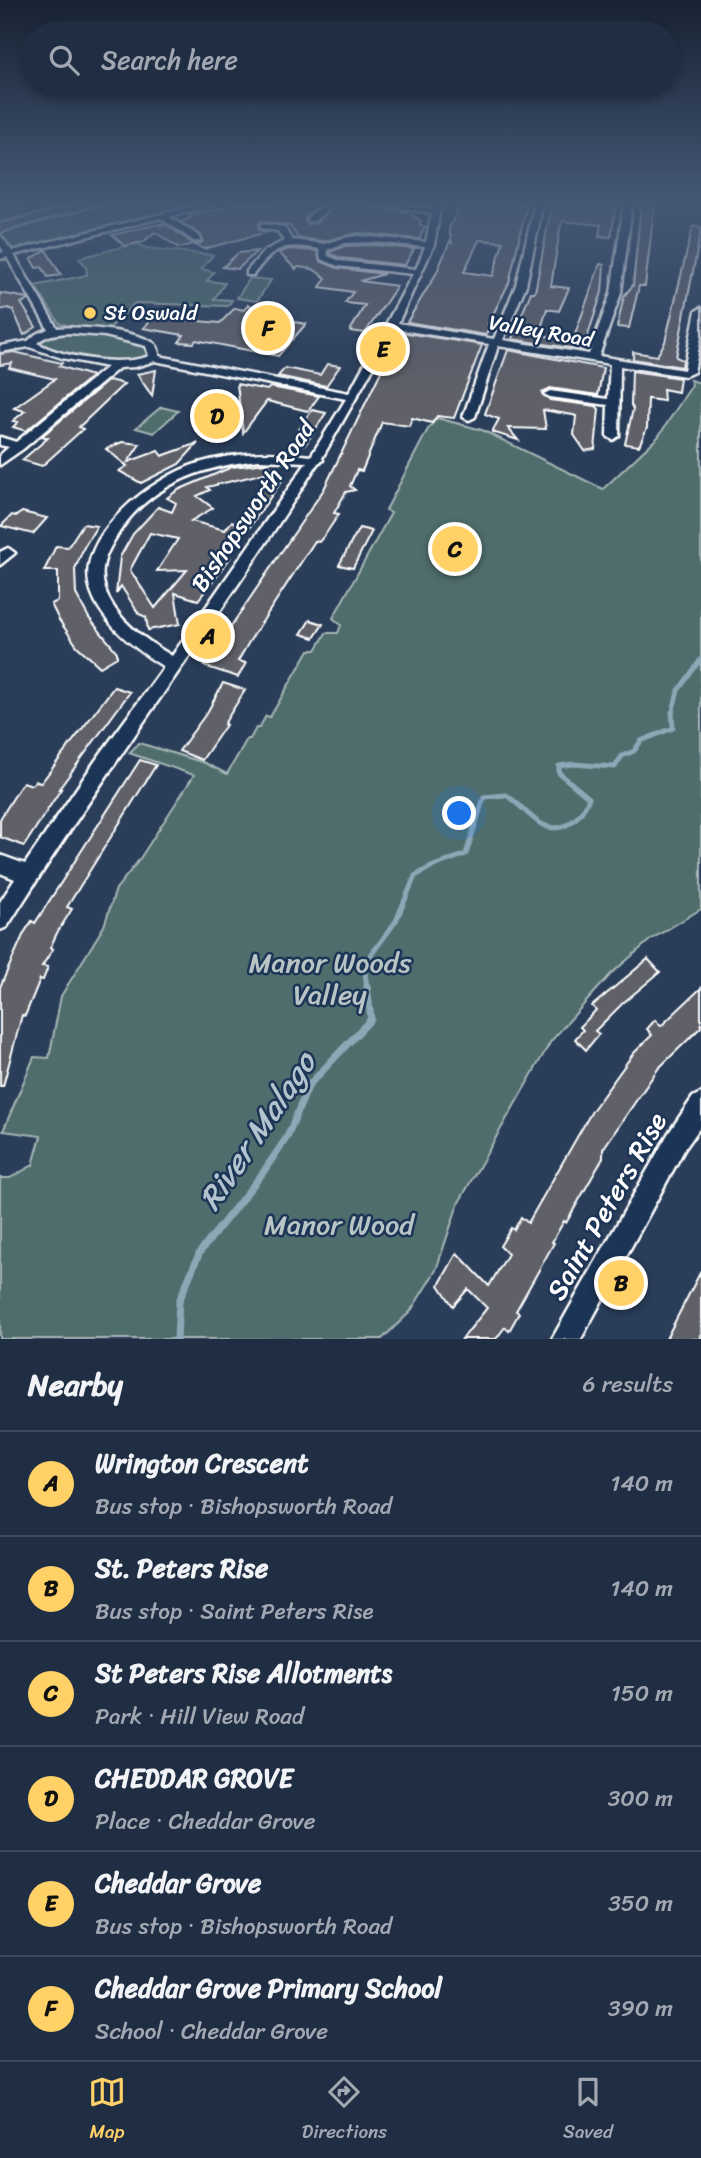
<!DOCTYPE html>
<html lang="en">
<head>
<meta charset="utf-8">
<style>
	body { margin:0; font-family:Sriracha,sans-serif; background:#28364b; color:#f1f3f6 }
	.you { position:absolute; left:460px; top:814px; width:24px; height:24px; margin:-18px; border:5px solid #fff; border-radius:50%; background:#1a73e8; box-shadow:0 0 0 10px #1a73e833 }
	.badge { display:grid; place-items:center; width:46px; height:46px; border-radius:50%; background:#ffd166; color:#111; font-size:23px; font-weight:700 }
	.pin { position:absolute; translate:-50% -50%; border:4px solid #fff; box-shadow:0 2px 7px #0006 }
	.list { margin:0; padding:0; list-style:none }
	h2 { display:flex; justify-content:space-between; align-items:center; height:91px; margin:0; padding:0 28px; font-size:30px }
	h2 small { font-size:23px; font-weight:400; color:#a2a8b2 }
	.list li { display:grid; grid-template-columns:46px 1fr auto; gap:21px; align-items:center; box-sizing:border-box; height:105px; padding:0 28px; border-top:2px solid #3d4a5d }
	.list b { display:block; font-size:26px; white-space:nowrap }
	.list p { margin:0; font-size:23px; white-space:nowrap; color:#a2a8b2 }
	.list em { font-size:23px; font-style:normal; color:#a2a8b2 }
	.icon { flex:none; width:38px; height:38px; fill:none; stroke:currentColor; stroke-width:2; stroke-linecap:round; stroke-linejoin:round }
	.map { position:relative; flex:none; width:701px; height:1339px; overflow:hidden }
	.search { position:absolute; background:#202e44; box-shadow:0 4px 10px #0003; left:21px; right:21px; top:21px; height:77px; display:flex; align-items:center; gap:18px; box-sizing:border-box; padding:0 24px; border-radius:38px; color:#a2a8b2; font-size:26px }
	.sheet { height:721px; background:#202e44 }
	nav { display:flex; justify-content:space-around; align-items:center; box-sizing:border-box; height:98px; border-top:2px solid #3d4a5d; background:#202e44; font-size:19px; color:#a2a8b2 }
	nav a { display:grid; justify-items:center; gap:4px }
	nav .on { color:#ffd166 }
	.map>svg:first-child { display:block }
	.green { fill:#4f6d6c; stroke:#a7b6b6; stroke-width:2 }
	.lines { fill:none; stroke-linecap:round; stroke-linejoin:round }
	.stream-far2 { stroke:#8da7b7; stroke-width:4.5 }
	.stream-far1 { stroke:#8da7b7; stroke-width:5 }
	.stream { stroke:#8da7b7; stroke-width:7 }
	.building { fill:#5e6068; stroke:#fff; stroke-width:2; fill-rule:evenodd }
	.minor-casing { stroke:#fff; stroke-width:5 }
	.highway-casing { stroke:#fff; stroke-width:5 }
	.minor { fill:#1d3557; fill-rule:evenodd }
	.highway { fill:#6a706d; fill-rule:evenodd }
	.poi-dot { fill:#ffd166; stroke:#1d3557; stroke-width:2.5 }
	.labels { text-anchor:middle; stroke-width:5; stroke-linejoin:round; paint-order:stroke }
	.far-poi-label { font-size:21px; fill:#fff; stroke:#1d3557; text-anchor:start }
	.far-street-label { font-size:21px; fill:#fff; stroke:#1d3557 }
	.street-label { font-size:24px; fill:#fff; stroke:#1d3557 }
	.near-park-label { font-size:28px; fill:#b9c5c4; stroke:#1d3557 }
	.near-street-label { font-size:28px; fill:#fff; stroke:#1d3557 }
	.near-water-label { font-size:32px; font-style:italic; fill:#b3c4cf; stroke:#1d3557 }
</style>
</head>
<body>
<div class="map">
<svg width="701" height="1339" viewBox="0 0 701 1339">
	<rect width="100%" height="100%" fill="#2a3e5a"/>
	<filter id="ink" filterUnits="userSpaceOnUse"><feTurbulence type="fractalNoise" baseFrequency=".0143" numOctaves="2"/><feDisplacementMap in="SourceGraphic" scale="14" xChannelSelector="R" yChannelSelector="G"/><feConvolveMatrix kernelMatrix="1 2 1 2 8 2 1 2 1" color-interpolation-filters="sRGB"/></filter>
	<g filter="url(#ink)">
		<!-- green -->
		<g class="green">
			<polygon points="0,204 83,204 0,224"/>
			<polygon points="105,204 205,204 15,250 12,250 0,232"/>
			<polygon points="137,243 146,248 213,255 201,269 214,272 207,281 225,283 214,299 232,300 228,306 135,303 107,331 60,324 35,286 87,275 86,266 79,258"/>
			<polygon points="250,278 271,280 257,301 237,298"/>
			<polygon points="73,331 144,345 148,347 149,358 115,362 45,348 38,342 43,335"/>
			<polygon points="690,380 701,383 701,909 650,940 611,974 551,1041 458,1204 436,1270 410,1312 382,1339 0,1339 0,1178 10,1178 33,1165 41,1136 3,1131 34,1057 49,1058 61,996 104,926 116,889 139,860 194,775 129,753 139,743 205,763 227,774 247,739 250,739 256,728 259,728 266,716 270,717 309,650 316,650 326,633 338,633 341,625 333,618 391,513 386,510 428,429 437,418 482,430 603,489 658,437 692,385"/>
			<polygon points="161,407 178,411 154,433 136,428"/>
		</g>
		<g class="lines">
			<!-- stream-far2 -->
			<polyline class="stream-far2" points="672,714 678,691 701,659"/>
			<!-- stream-far1 -->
			<path class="stream-far1" d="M367,988L365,973L368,959L396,921L415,876L431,867L466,854L484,797L506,795C519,803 528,816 541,824C563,836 582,817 589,798L559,773V766L573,764L615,767L622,756L634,751L641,741L673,728L672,712"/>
			<!-- stream -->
			<polyline class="stream" points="177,1339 179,1301 200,1252 262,1174 287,1137 309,1085 371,1019 367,986"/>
		</g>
		<!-- building -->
		<g class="building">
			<polygon points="237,204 322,204 306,215 305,221 308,224 316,223 336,204 360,204 408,212 421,221 420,226 425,227 419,239 358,233 324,241 298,238 290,226 261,221 258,224 259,230 267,232 204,249 193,244 179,248 155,232 143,242 125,246 112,235 163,223 161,226 167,225 192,243 200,244 203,241 201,235 181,222 191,218 188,216"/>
			<path d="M460,204H527L509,283L488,324H491L486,335L407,322L436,274L450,241L452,243L449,229ZM479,240L503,242L493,276L464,272Z"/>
			<polygon points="552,204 616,204 611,237 599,236 601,225 562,221 560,229 551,286 569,288 559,311 547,309 539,335 573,340 600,264 604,265 602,292 583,350 512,339 531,292 535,292"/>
			<polygon points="641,204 650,204 654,209 645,286 639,286 629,328 617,327 624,296 633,285"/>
			<polygon points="693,226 701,228 701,231 676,357 683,360 682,367 633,359 633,352 657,356 665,342"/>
			<polygon points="374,245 414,249 405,265 341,258 330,254 330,252 345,246"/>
			<polygon points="289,249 317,251 320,261 337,268 384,274 360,281 397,286 365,333 350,331 365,305 345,303 353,292 320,287 326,278 313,269 298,267 296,269 279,253"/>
			<polygon points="46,250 61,275 48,277 42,267 36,268 31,259"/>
			<polygon points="257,251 238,269 223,267 238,253"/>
			<polygon points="0,293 27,298 29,300 21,303 36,327 24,335 13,310 8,308 0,310"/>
			<polygon points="261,302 276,305 265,317 306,324 278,356 196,340 194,343 179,342 184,335 143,328 154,317 220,323 235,308 244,310 248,305 256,307"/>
			<polygon points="400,332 482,345 454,418 437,416 432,423 412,418 409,426 382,422 362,471 357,470 350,486 355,490 346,492 334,513 339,514 325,535 319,542 315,541 249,642 238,661 246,663 238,677 204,666 324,489"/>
			<polygon points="508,350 603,368 598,395 550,388 542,393 550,400 596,406 599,409 595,449 585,451 574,435 576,416 573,415 543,410 546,429 508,428 518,440 492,432 499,419 485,414"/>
			<polygon points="14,352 62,363 59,366 92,376 26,431 13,427 18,422 13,421 25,411 14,408 55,379 9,368 12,363 0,365 0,354"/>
			<polygon points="327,364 340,366 326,386 278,376 285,368 320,375"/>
			<polygon points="156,370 152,396 137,374"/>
			<polygon points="632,371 680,378 678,392 663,389 664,401 648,399 647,428 639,446 625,444 633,409 631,405"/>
			<polygon points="109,380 124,384 79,427 83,429 42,466 22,460 48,438 42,436"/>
			<polygon points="237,384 267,390 270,387 319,396 308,411 267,401 243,433"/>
			<polygon points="312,410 326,413 305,445 295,443 296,434"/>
			<polygon points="122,442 140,444 128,462 158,451 162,456 198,443 179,464 141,483 119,471 127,466 106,449"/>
			<path d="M266,463L283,479L247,531H241L222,556L230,558L217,576L198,600L175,593L180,624L148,630L146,617L139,614L121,586L116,594L120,557L133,534L158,507L172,512L176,503L167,498L178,490L232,467ZM273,471L235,523L232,521L225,530L191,521L213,508L197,496L210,490L207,487ZM150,533L178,539L157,571L187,570L155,608L130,570Z"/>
			<polygon points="22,512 47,518 33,534 1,526 12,515 16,516"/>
			<polygon points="83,524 97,526 84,547 75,569 76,594 89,618 117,652 117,657 100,667 77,646 59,620 51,604 58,601 58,571 44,571 56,546 68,547"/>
			<polygon points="359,528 372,531 360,554 353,568 339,565"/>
			<polygon points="310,620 323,624 314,638 301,634"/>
			<polygon points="223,683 245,690 224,724 226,725 202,760 179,751 208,711"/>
			<polygon points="114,687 130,692 59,789 61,789 24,846 0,837 0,819 23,782 32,785 35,781 41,783"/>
			<polygon points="140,760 156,765 67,907 72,909 57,933 50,948 53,949 42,966 48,967 43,980 40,979 25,1016 22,1015 3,1086 0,1086 0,987 24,933 32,921 35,923"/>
			<polygon points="648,959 660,972 623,1003 595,1031 599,1034 586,1050 575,1039 583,1030 580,1027 596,1010 592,1006"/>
			<polygon points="701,988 701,1027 658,1069 603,1149 603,1158 566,1223 564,1221 552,1242 554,1243 516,1311 519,1313 509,1331 505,1327 496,1339 462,1339 487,1308 468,1289 453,1306 439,1285 457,1253 489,1286 508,1254 500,1246 511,1228 514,1230 521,1217 528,1223 592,1111 633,1054 652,1035 647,1029 655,1020 661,1026"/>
			<polygon points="701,1271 701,1339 666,1339 685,1302"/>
		</g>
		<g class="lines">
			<!-- minor casing -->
			<g class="minor-casing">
				<g id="minor">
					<path d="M202,204H214L169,217L200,237V241H194L161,218L14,255L57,328C79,326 133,330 152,342C158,345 159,350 159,356L349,393L413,274L338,266L321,259L319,249C283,243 276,245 253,275H247V271L264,251L284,241L278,231L261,228V224L284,227L292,240L324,244L344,238L358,236L426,242L432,213L380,204L432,208L433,204H441L434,245L398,323L494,339L516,285L535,204H543L526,285L503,340L589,354L611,293L624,204H632L621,293L599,356L684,370L696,311L701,308V337L694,372L685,376L620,366L619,436L613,440L607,436L608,405L550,397L544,394L550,391L608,399L610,364L498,346L475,417L469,420L463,417L489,344L395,329L322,458L323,460L318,463C218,621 107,768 7,927L0,930V902L15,879L0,873V855L25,864L96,760L164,667C135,649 102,624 91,591C72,536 155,476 199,463C236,452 273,451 311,456L346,399L155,361L135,367L119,368L23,449L0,465V455L9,447L0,445V437L16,442L107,367L62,358L29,347L0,352V346L28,341L36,334L48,329L7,257L0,259V253L4,252L0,245V235L12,251ZM374,242L425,247L416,269L340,261L328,256L327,250L344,243ZM69,333L105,336L146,346L149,356C120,367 65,358 37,343C47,334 56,334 69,333ZM259,460L307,462L172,656C147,641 114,619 105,589C99,570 105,555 115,539C145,486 202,466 259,460Z"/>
					<polygon points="326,204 334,204 314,221 308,221 308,217"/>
					<polygon points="8,548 15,553 0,565 0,552"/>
					<polygon points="701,1093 701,1126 684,1150 581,1339 552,1339 668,1134 693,1097"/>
				</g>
			</g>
			<!-- highway casing -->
			<g class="highway-casing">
				<polygon id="highway" points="82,204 99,204 0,232 0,224"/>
			</g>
			<!-- minor -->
			<use href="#minor" class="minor"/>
			<!-- highway -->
			<use href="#highway" class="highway"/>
		</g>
	</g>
	<!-- sky -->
	<linearGradient id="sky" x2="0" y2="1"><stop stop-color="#172232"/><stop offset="0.52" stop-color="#445876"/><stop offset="1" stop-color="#445876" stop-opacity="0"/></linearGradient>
	<rect width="701" height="391" fill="url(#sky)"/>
	<!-- markers -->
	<circle class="poi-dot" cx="90" cy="313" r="7"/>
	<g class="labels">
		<!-- far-poi labels -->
		<g class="far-poi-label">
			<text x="104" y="320">St Oswald</text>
		</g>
		<!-- far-street labels -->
		<g class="far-street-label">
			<text transform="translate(541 331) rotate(10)" y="7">Valley Road</text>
		</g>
		<!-- street labels -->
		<g class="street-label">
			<text transform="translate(253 506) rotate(-56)" y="8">Bishopsworth Road</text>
		</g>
		<!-- near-park labels -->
		<g class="near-park-label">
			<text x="330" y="972">Manor Woods<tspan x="330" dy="32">Valley</tspan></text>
			<text x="339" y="1234">Manor Wood</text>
		</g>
		<!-- near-street labels -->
		<g class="near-street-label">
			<text transform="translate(606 1206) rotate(-60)" y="10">Saint Peters Rise</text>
		</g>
		<!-- near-water labels -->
		<g class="near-water-label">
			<text transform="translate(257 1131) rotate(-56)" y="11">River Malago</text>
		</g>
	</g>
</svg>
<div class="you"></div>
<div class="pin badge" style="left:208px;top:636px">A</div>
<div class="pin badge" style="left:621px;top:1283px">B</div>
<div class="pin badge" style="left:455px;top:549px">C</div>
<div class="pin badge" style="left:217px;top:416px">D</div>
<div class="pin badge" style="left:383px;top:349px">E</div>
<div class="pin badge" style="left:268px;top:328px">F</div>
<div class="search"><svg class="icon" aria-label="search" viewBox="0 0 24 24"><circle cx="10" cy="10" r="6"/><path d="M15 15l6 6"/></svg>Search here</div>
</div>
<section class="sheet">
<h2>Nearby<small>6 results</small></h2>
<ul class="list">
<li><span class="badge">A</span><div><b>Wrington Crescent</b><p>Bus stop · Bishopsworth Road</p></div><em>140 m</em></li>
<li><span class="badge">B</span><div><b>St. Peters Rise</b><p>Bus stop · Saint Peters Rise</p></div><em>140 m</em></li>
<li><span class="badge">C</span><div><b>St Peters Rise Allotments</b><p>Park · Hill View Road</p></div><em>150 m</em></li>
<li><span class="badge">D</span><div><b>CHEDDAR GROVE</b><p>Place · Cheddar Grove</p></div><em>300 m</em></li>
<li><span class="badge">E</span><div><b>Cheddar Grove</b><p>Bus stop · Bishopsworth Road</p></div><em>350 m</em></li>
<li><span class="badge">F</span><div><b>Cheddar Grove Primary School</b><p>School · Cheddar Grove</p></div><em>390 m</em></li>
</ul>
</section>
<nav>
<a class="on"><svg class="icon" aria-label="map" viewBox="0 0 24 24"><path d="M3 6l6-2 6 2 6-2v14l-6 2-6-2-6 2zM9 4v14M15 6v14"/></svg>Map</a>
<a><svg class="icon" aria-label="directions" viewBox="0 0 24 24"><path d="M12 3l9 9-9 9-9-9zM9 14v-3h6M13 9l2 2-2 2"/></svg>Directions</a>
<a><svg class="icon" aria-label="saved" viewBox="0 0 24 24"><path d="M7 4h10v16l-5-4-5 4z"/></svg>Saved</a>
</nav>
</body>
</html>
